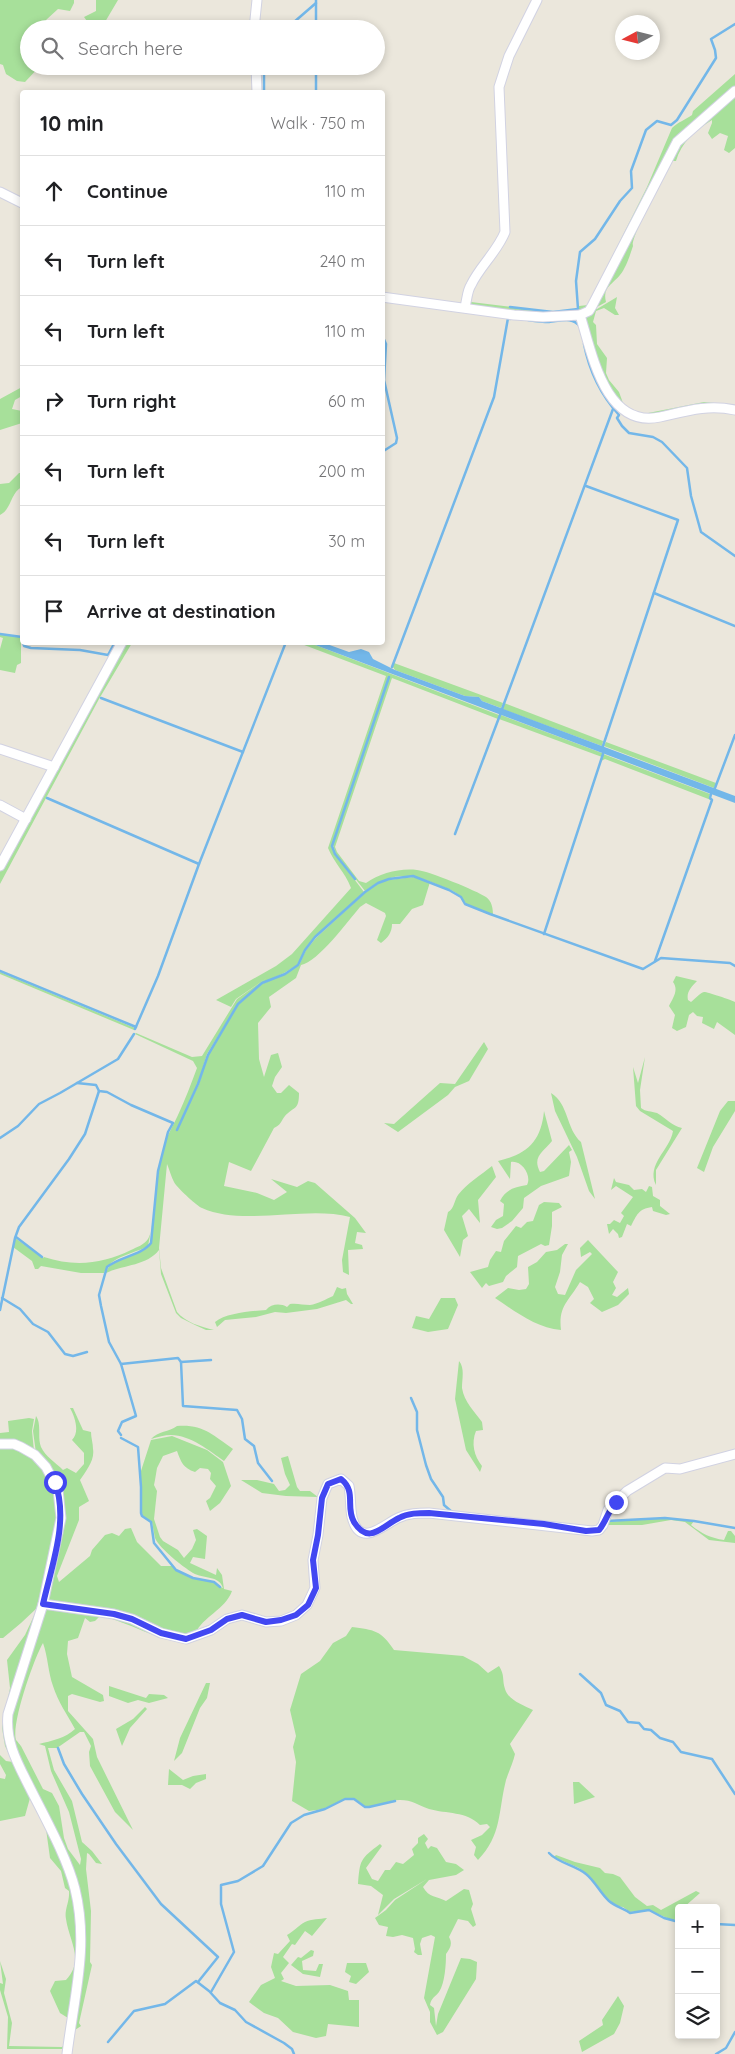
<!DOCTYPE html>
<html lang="en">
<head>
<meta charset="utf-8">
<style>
	body { margin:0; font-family:Quicksand,sans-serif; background:#f6f6f6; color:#202124 }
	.controls { position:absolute; right:15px; bottom:15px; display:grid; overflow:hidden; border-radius:5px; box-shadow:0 2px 8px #0003 }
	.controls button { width:45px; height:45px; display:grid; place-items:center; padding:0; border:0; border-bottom:1px solid #e0e0e0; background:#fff; color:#202124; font:25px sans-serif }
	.compass { position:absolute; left:615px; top:15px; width:45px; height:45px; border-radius:50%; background:#fff; box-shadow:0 2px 8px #0003; rotate:263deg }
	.stop { position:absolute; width:15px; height:15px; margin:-11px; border:4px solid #4247f2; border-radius:50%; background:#fff }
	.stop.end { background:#4247f2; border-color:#fff; box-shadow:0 1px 5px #0008 }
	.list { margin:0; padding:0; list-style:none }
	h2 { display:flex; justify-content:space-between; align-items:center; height:65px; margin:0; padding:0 20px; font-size:21px }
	h2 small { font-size:16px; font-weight:400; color:#757577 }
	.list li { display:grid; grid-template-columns:32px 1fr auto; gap:15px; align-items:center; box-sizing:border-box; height:70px; padding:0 20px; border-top:1px solid #e0e0e0 }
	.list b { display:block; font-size:19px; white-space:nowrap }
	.list em { font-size:16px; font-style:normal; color:#757577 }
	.icon { flex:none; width:28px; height:28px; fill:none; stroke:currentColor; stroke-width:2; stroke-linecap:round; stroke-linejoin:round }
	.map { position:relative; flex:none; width:735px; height:2054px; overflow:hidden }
	.search { position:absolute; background:#fff; box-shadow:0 2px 8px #0003; left:20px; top:20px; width:365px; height:55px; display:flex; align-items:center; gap:12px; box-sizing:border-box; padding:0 18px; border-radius:28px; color:#757577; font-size:19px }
	.panel { position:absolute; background:#fff; box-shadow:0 2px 8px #0003; left:20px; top:90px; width:365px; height:555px; border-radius:5px }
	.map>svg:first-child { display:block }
	.green { fill:#a7e09a; fill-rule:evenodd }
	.water { fill:#73b7e9 }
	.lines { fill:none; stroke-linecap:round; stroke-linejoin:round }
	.stream { stroke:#73b7e9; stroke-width:2.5 }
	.minor-casing { stroke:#d1d2e2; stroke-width:11 }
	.minor { stroke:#fff; stroke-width:9 }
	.route { stroke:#4247f2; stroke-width:6 }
</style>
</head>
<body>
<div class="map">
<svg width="735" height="2054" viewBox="0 0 735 2054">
	<rect width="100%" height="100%" fill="#ebe7dc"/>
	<!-- green -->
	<g class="green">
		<polygon points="0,0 74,0 74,3 70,11 58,9 46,20 47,29 29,29 29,66 40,66 25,82 17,81 6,74 3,65 0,64"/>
		<polygon points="96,0 118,0 105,22 96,28 90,25 84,17 96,11"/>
		<path d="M539,0H542C527,32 503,62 500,98C502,125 504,152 506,179C507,200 511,224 503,244C493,258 465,284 471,302L553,312L576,310L579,306L588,305L647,187L672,128C678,122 685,120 692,115L693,111L735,74V89L687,129L673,144L594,300L588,310L579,313L543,315L470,306L468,300L471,287L478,275L500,247L506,229L499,98L501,83L510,57Z"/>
		<path d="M735,94V148L729,153L724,150L728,136L720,133L712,139L708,133L712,123V120C695,130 681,143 676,161H672C665,174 630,238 633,246C630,255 626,268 620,275C613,284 602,287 606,302L597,307L594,306L675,149Z"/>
		<path d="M617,297L615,308L619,315H615L604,308L596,311L593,322L596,325L597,344L607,358L606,373L609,380L619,392L623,403L632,411L638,415L643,414L704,402L735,405V409C706,401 679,412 650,418C604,418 592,351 584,316L593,307L597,309Z"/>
		<polygon points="22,387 22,396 15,400 12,409 22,411 22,423 0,430 0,399"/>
		<path d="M19,473H22V487C10,493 12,509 0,515V484L9,483Z"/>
		<polygon points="0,634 21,637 21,663 17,665 15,673 0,670 0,649 3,638 0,637"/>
		<polygon points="124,643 132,643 99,699 0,884 0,869"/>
		<path d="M299,643H310L499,715L498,719L392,678L335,847L337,852L359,881L366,883C380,873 400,868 417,870C429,871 477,891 486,897C492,901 493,909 493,915L466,904C461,894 452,890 441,886C410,873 395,871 365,891L336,854L333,845L389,677L332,845L335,854L364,892L315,937L305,950L297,965L284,973L262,983L238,1004L207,1054L198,1083L177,1130L199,1084L208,1055L238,1005L262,984L285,974L299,965L306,950L316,938L366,892L379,883L389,880L413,877L430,882L423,905L412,909L400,924H392C392,932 388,938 381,943L377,940L386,916L385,913L366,903L360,907C348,921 318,962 301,965L296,978L269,997L271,1007L258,1023L259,1059L264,1077L271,1055L278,1053L282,1067L275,1077L272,1086L277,1093H281L289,1085L299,1093C299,1111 294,1106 285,1116C281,1121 281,1125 274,1128L251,1171L229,1162L224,1186L257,1193L274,1200L287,1192L271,1179L297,1187L308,1181L315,1183L355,1218L366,1233L357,1232L355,1243L362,1245L363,1249L348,1250L349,1275L343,1272L342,1260L350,1217C306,1205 244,1227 202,1208C197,1206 180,1190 176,1185C172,1180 170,1171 167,1164L159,1248L161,1268L177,1312C185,1322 201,1327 214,1330H206L195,1325L181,1318L176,1313L161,1274L159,1250C147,1266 122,1265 106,1273C112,1253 141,1259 151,1243C156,1211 155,1178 164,1147C167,1135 173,1126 178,1115C185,1100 191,1084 197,1068L193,1061L135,1034L136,1033L192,1057L202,1056L237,999L268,977L236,999L231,1007L216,1000L276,966L292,954L351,888C345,872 334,863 328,848L386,676Z"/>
		<polygon points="394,663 503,703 501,708 482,701 479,697 465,696 395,670 393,667"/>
		<polygon points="504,703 603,741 602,746 502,709"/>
		<polygon points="501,715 602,753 602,757 499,719"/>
		<polygon points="606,742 716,783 714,788 604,746"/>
		<polygon points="603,754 710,794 709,798 711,800 605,759 601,761"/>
		<polygon points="0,972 135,1028 134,1030 0,974"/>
		<path d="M676,976L697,981C692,986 686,992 688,1000L691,1002C695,999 700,993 704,992C708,992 731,1000 735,1002V1035L717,1022L714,1029L702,1023L703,1017L697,1016L693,1012L689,1015L686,1027L677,1031L672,1028L675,1015L669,1006C673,998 679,990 673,982Z"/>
		<polygon points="484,1042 488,1049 469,1081 455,1087 448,1095 398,1132 384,1123 394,1124 440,1083 455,1084"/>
		<path d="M645,1057L640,1090L641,1108C646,1112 651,1111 657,1113C666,1118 672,1126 682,1128L656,1170V1185C646,1164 670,1150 673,1131L640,1111L636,1106L633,1067L638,1083Z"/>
		<path d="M551,1093C569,1104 566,1129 581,1142L595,1199L589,1191L577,1157L555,1111Z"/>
		<polygon points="728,1101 735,1101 735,1111 713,1147 704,1172 697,1168 720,1111"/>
		<path d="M544,1111L552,1141C543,1152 532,1157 540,1172L544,1171L569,1145L572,1150L569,1152L571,1162L569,1176L541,1186L524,1198L523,1208L512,1221L502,1228L497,1229L491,1227L496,1220L503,1216L504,1204L500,1201C506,1189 515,1187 527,1185C532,1176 522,1160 511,1162L510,1179L498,1161C527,1154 541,1142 544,1111Z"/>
		<path d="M492,1166L496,1177L478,1200L480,1223L469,1209L462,1216L468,1236L463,1240L460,1257L444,1230L448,1212C454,1209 454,1201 458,1195C467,1183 481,1175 492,1166Z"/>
		<path d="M614,1178L616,1182L629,1185L634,1190L642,1189L646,1192L649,1186L652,1187L653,1196L660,1200V1206L670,1214L666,1215L653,1211L652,1207C638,1209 637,1215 631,1226L627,1224L622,1237L619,1238L618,1234L613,1229L609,1234L607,1224H610L614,1220L620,1223L624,1216L621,1213L633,1197L616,1186L611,1190Z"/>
		<polygon points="544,1202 559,1203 562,1207 552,1212 552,1226 549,1245 545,1246 541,1244 518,1256 517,1267 506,1276 503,1282 489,1286 486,1283 482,1288 470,1272 488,1267 490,1260 496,1251 501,1252 504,1241 516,1226 521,1228 527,1222 533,1221 539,1205"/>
		<path d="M153,1220L148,1246C134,1254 110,1256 104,1273H81L41,1266L38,1269H35L32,1261L13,1247L15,1238L43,1258L44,1257C74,1267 103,1264 131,1250C137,1247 144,1245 148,1239C151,1234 152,1226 153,1220Z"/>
		<path d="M588,1240L618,1272L613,1282L616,1288L612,1295L617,1297L628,1288L629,1294L618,1305L602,1312L590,1303L594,1299L588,1287L580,1282C569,1301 558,1306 561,1330C536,1328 516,1312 495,1298L508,1288L519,1290L526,1289L529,1284L528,1267L537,1262L546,1252L557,1250L565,1244H568L562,1255L560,1272L555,1287L558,1294L565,1295L576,1270L592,1254L590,1252L581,1257L580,1248Z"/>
		<path d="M337,1287L342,1289L346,1288L347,1294L353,1304H351L346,1300L317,1309L286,1313L275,1312L256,1317L225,1320L217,1327L215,1322C226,1313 251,1311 266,1310C271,1304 280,1303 287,1307L290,1304C297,1303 303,1305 310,1305C318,1304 326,1299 333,1296Z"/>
		<polygon points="441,1298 455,1298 458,1305 448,1329 428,1332 412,1328 416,1316 429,1319"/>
		<path d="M459,1361C465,1368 462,1379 462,1388C464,1402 475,1412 482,1422L483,1430L476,1431C471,1443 474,1456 482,1466L480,1472L466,1450L455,1399Z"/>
		<path d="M70,1408H73L83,1430L91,1432C91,1438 93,1443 93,1449C95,1460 86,1471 80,1480L89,1501L79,1507V1520L57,1576L59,1582L90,1556L92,1550L105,1535L112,1533L119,1536L125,1529L131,1528L137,1542L161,1566H173C183,1578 199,1578 212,1582C216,1583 219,1587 223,1588C219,1575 203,1579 193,1573C182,1566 160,1549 155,1538C154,1533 153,1527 152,1522L143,1516L142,1513L140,1474L151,1440L172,1436L207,1450L223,1462L231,1486L220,1503L210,1511L206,1501L210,1498L216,1486L210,1479L211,1473L208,1469L200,1468L195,1472C183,1468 181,1462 177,1451L163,1456L157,1468L155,1480L154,1485L157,1491L154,1519L160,1537L163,1541L178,1550L184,1558L192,1549L196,1540L193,1530L197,1529L207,1536L205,1559L193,1557L190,1563L216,1575L217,1568L222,1575L224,1589L232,1591C225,1610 203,1616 195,1634L180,1636L135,1619L50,1603L47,1600L63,1501L36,1453L33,1431L36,1416C42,1425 37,1437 41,1447C45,1456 56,1463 63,1470L67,1468L76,1473L84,1464V1453L72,1440C80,1432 75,1417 70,1408Z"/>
		<polygon points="29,1418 34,1419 32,1431 34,1451 0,1442 0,1433 9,1432 8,1421"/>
		<path d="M177,1426C203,1424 213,1435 233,1449L224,1461C210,1451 190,1435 171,1435C165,1435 158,1437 151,1439C158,1431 169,1432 177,1426Z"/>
		<path d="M9,1446L33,1457L53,1483L59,1511L41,1603L5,1725L68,1872L80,1938L66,2049H7L8,2017L0,1990V1983L3,1984L0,1961L6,1979L4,1993L12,2023L9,2046L62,2047L64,2045L68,2018L60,2013L50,1991L55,1981L66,1980C85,1960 69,1941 66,1919C64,1910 70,1901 69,1891L65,1888L61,1871L50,1858L46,1829L30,1798L25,1816L0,1821V1778L5,1779L6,1775L0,1764V1755L6,1761L13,1762L5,1746L2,1728L10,1688L7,1660L25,1635L38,1607L21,1623L3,1638H0V1447Z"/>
		<polygon points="288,1456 297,1487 300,1491 310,1491 318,1497 286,1496 262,1493 241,1480 257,1480 274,1484 279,1491 285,1490 290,1485 285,1474 281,1458"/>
		<path d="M665,1518L694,1521L691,1525C702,1534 711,1538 724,1540L728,1531H731L735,1536V1543L709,1540L685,1522L671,1520L642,1525H606V1522Z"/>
		<path d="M47,1608L113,1616L187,1642C156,1641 130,1622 100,1616L95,1621L90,1622L85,1618L78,1638L68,1641L67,1654L72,1677L103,1695L104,1701L100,1702L72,1694L68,1696V1711L93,1739L97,1757L133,1830L115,1812L90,1766L89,1752L91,1746L84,1732H80L57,1748H48L54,1770L72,1801L82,1842L92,1851L102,1864L96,1863L89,1854L87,1853L86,1869L91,1911L90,1962L92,1965L79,2023L81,2026L72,2032L79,1898L16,1755L9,1723L44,1610ZM43,1643C48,1657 48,1672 53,1686C58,1702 67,1714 75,1729C66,1738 51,1741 39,1744L45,1746L51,1771L69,1812L81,1859L80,1865L68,1849L64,1838L59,1806L52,1793L43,1789L21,1746C21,1746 17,1741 16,1740C11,1724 34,1658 43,1643Z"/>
		<path d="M352,1627C374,1630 381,1630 394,1650L463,1656L478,1664L488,1673L499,1666C505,1675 502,1680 505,1689C508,1700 523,1705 533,1710L510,1744L515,1754C513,1763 509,1771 506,1780C498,1812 502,1835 478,1860L474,1855L476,1847L471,1840L482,1835L490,1827L487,1824L480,1825C466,1811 447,1814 429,1809C418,1805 412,1800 400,1800C388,1800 377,1807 366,1807C348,1791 343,1801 325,1808C320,1810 314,1810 309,1811L292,1801L296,1762L293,1747L296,1736L290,1710L301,1674L320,1661L333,1643L346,1636Z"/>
		<polygon points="206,1683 210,1683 207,1698 200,1708 182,1753 174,1761 180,1738"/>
		<polygon points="109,1686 146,1698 149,1694 164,1695 168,1698 149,1703 138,1700 128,1703 109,1696"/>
		<polygon points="145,1707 147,1709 130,1728 122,1746 116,1729 133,1719"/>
		<polygon points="169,1769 183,1780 193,1776 206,1774 206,1779 196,1783 190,1789 182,1785 168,1785"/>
		<polygon points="573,1782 579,1782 595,1797 574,1804"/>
		<path d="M424,1834L428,1839L425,1843L428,1849L431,1846L437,1848L446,1862L456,1864L464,1870L456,1875L429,1880L423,1887C429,1898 437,1896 446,1901L464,1889L469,1890L473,1904L471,1909L476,1925L473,1927L468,1921L458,1919L449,1937C453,1944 450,1948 446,1954C446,1964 445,1983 439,1992C435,1997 431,1998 430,2005L434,2008L436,2026L438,2014L461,1958L470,1959L477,1962L476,1979L443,2032L437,2035L430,2022V2012L424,1998L435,1937L431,1935L422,1938L420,1944L422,1955H418L414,1952L415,1949L413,1938L402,1935L393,1937L386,1936L388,1927L379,1925L375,1918L386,1910L395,1900L427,1879L394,1899L378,1915L383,1895L371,1886L358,1884C360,1860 360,1859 380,1844L382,1846L366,1868L372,1879L378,1881L385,1870H390L396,1862L403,1864L414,1855L412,1849L418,1843V1838Z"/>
		<polygon points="556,1855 575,1862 600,1868 605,1873 613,1874 620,1877 635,1897 647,1906 653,1905 661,1910 696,1891 700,1893 683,1908 679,1908 674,1921 649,1910 630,1912 623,1907 616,1906 602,1893 588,1875 579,1868 554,1857"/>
		<path d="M327,1918L312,1936L305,1931L295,1945L292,1944L283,1957L289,1963L281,1973L284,1979L281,1981L296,1986L330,1985L348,1991L349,2000H359V2027L328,2024L326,2036L316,2038L293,2032L278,2018L264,2013L249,2002L261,1985L275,1978L271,1967L274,1953L278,1954L290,1941L287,1935C294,1931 299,1925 305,1922C311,1919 320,1919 327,1918Z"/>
		<polygon points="311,1950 314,1951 313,1956 302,1961 303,1970 316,1971 319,1964 323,1964 320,1977 303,1974 291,1965 298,1957 301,1958"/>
		<polygon points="347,1963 366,1963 369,1972 356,1984 349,1982 351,1976 345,1972"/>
		<polygon points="618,1996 624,2006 620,2023 614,2034 582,2052 579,2041 603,2025 602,2020"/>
	</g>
	<!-- water -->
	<polygon class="water" points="310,643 324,643 349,652 361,649 369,652 373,659 395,670 465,696 479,697 482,701 735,796 735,803"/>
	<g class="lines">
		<!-- stream -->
		<g class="stream">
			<polyline points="286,29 316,3"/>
			<polyline points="316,29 316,0"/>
			<polyline points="264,66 264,92"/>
			<polyline points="316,66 316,92"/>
			<polyline points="510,307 553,312 578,309 576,281 580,252 595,239 620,201 632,188 631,171 646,130 657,121 671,125 677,120 716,58 715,50 711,39 735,24"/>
			<path d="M528,320C535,321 542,322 549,322C560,321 573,316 580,327"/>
			<polyline points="382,335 386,344 384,380 397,438 396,443 382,452"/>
			<path d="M584,344C589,370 601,395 619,415L617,418L622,426L629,433L653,437L662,442L687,468L691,496L701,532L735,556"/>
			<polyline points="586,486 678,520 603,746"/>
			<polyline points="654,593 735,626"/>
			<polyline points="0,634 22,637 24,646 31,648 80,650 108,655 115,642"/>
			<polyline points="392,667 494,397 508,318 510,319"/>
			<polyline points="101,698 243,752"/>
			<polyline points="502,709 613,409"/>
			<polyline points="715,788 735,735"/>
			<polyline points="47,798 199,864"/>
			<polyline points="455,834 500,715"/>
			<polyline points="355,879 335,854 332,846 389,677"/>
			<polyline points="544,934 603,754"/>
			<polyline points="655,961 712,800 710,798 711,794"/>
			<polyline points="0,971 136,1027"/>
			<polyline points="135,1029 158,976 199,864 286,642"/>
			<path d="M77,1083L96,1085L99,1091L107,1092L131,1105L173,1123L168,1132L158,1171L151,1243C142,1255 119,1257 107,1267L99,1295L101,1306L109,1342L121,1364L136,1416L122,1422L118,1431L121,1435"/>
			<polyline points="177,1130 198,1084 208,1055 238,1004 262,983 285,974 298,965 305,950 315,937 365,892 378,883 389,879 413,876 449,890 461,897 465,904 490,914 643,969 661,958 730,963 735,966"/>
			<polyline points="0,1138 18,1126 39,1104 60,1093 118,1059 134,1034"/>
			<polyline points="16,1237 42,1257"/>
			<polyline points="2,1298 20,1309 33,1324 48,1332 65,1354 73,1356 87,1352"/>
			<polyline points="0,1310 15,1238 19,1227 69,1159 85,1134 99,1091"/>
			<polyline points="181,1362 211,1360"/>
			<polyline points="121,1364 178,1358 181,1362 183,1406 237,1410 242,1419 245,1439 254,1446 258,1463 272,1481"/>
			<polyline points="411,1398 417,1412 417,1430 426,1465 431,1479 443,1497 444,1505 452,1512"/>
			<polyline points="121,1438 138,1447 141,1487 141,1513 142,1516 151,1522 154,1543 176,1570 193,1578 214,1582 220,1587"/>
			<polyline points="607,1521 665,1518 694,1521 735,1528"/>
			<polyline points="580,1674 601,1693 606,1705 620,1711 628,1722 639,1723 644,1729 651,1730 660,1738 673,1742 681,1752 712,1759 735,1794"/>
			<polyline points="58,1748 64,1764 82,1794 116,1844 161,1904 218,1957 198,1982"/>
			<path d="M549,1853C558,1863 575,1865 586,1874C595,1881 600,1893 609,1901C616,1907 623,1908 630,1913L649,1910L664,1918L679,1922"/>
			<polyline points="716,1924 735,1925"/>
			<polyline points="211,1992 234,1952 221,1904 221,1885 238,1881 263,1866 291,1823 304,1815 325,1809 345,1799 354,1799 365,1807 369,1807 395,1801"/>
			<polyline points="108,2042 134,2011 165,2004 196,1981 209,1991 220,2003 235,2010 246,2022 284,2043 292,2049 294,2054"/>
			<polyline points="716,2054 726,2048 735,2032"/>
		</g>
		<!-- minor casing -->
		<g class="minor-casing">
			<g id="minor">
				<polyline points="254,29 257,0"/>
				<polyline points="256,66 257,92"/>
				<polyline points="0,192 22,203"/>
				<path d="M382,297L514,315L543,317L580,315C592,353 605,429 660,417C686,411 708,404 735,410"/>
				<path d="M465,307C467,300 467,291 471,285C480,266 497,252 505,232L499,87L509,56L537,0"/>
				<polyline points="580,315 589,311 592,306 677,142 735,91"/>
				<polyline points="0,749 54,767"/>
				<polyline points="0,805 26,819"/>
				<polyline points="0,866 122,642"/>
				<path d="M0,1444H14L21,1447L35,1455L46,1467L58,1490L61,1518L43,1604L8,1714C5,1742 18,1764 30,1788C45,1818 67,1857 75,1889C89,1946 74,1997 67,2054"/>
				<path d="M43,1604L114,1614L132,1619L161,1633L186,1639L211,1630L227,1619L242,1615L266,1622L281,1621L296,1615L307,1605L315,1588L313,1560L318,1535L322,1498L328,1484L341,1479L349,1486C351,1497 350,1507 352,1517C360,1549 383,1525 398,1518C408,1513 419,1513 429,1513L592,1531L599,1530L603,1525L608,1510L627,1491L665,1468L680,1469L735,1454"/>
			</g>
		</g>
		<!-- minor -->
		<use href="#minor" class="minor"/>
	</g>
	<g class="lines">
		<!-- route -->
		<path class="route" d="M55,1482C69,1521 52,1564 43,1604L114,1614L132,1619L161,1633L186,1639L211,1630L227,1619L242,1615L266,1622L281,1620L296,1615L308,1605L316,1588L313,1560L318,1535L322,1498L328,1484L341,1479C357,1492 345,1507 354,1522C369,1546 382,1526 399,1518C408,1513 419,1513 429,1513L544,1524L586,1531L599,1530C606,1522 608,1511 616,1502"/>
	</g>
</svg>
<div class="controls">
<button>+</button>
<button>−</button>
<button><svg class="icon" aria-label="layers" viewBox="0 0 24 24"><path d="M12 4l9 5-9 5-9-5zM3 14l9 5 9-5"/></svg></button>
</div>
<svg class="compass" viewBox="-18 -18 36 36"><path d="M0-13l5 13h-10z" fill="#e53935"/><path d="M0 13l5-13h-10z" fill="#757577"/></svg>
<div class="stop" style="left:55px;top:1482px"></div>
<div class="stop end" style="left:616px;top:1502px"></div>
<div class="search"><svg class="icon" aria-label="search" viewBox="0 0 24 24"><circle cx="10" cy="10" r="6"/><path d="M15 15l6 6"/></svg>Search here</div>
<section class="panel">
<h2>10 min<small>Walk · 750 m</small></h2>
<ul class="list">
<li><svg class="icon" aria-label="ahead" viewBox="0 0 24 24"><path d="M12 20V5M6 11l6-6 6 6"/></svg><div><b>Continue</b></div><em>110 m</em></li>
<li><svg class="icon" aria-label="left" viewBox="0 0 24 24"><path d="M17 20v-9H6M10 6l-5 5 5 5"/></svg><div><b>Turn left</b></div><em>240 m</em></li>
<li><svg class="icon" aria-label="left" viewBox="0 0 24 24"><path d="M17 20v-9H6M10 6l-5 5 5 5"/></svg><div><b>Turn left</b></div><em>110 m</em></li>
<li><svg class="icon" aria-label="right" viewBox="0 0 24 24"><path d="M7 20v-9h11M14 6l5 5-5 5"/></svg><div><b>Turn right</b></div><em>60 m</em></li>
<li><svg class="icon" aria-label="left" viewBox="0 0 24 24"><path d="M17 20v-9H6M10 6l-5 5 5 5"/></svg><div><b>Turn left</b></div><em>200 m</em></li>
<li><svg class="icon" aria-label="left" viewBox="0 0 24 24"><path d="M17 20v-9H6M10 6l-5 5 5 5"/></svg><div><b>Turn left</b></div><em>30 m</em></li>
<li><svg class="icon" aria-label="arrive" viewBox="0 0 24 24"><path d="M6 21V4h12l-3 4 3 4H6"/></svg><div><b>Arrive at destination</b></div></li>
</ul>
</section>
</div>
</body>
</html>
